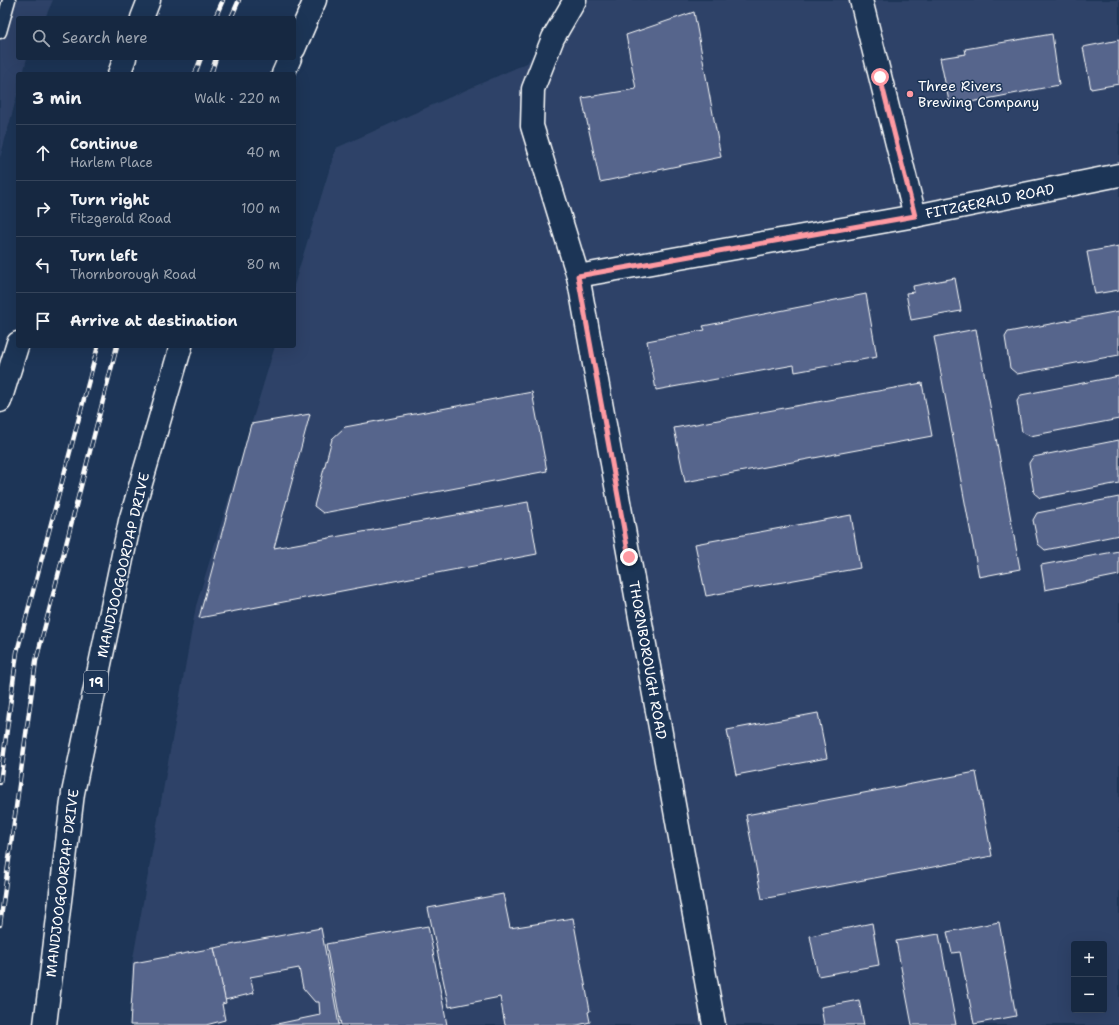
<!DOCTYPE html>
<html lang="en">
<head>
<meta charset="utf-8">
<style>
	body { margin:0; font-family:"Shantell Sans",sans-serif; background:#23344c; color:#f1f3f6 }
	.controls { position:absolute; right:12px; bottom:12px; display:grid; overflow:hidden; border-radius:4px; box-shadow:0 4px 16px #0002 }
	.controls button { width:36px; height:36px; display:grid; place-items:center; padding:0; border:0; border-bottom:1px solid #35445a; background:#162841; color:#f1f3f6; font:20px sans-serif }
	.stop { position:absolute; width:12px; height:12px; margin:-9px; border:3px solid #ff9aa2; border-radius:50%; background:#fff }
	.stop.end { background:#ff9aa2; border-color:#fff; box-shadow:0 1px 4px #0008 }
	.list { margin:0; padding:0; list-style:none }
	h2 { display:flex; justify-content:space-between; align-items:center; height:52px; margin:0; padding:0 16px; font-size:17px }
	h2 small { font-size:13px; font-weight:400; color:#9ea6b1 }
	.list li { display:grid; grid-template-columns:26px 1fr auto; gap:12px; align-items:center; box-sizing:border-box; height:56px; padding:0 16px; border-top:1px solid #35445a }
	.list b { display:block; font-size:15px; white-space:nowrap }
	.list p { margin:0; font-size:13px; white-space:nowrap; color:#9ea6b1 }
	.list em { font-size:13px; font-style:normal; color:#9ea6b1 }
	.icon { flex:none; width:22px; height:22px; fill:none; stroke:currentColor; stroke-width:2; stroke-linecap:round; stroke-linejoin:round }
	.map { position:relative; flex:none; width:1119px; height:1025px; overflow:hidden }
	.search { position:absolute; background:#162841; box-shadow:0 4px 16px #0002; left:16px; top:16px; width:280px; height:44px; display:flex; align-items:center; gap:10px; box-sizing:border-box; padding:0 14px; border-radius:4px; color:#9ea6b1; font-size:15px }
	.panel { position:absolute; background:#162841; box-shadow:0 4px 16px #0002; left:16px; top:72px; width:280px; height:276px; border-radius:4px }
	.map>svg:first-child { display:block }
	.built { fill:#2e4367; fill-rule:evenodd }
	.building { fill:#56658c; stroke:#fff }
	.lines { fill:none; stroke-linecap:round; stroke-linejoin:round }
	.lane-casing { stroke:#fff; stroke-width:15 }
	.street-casing { stroke:#fff; stroke-width:25 }
	.highway-casing { stroke:#fff; stroke-width:25 }
	.lane { stroke:#1d3557; stroke-width:12 }
	.street { stroke:#1d3557; stroke-width:22 }
	.highway { stroke:#1d3557; stroke-width:22 }
	.rail-casing { stroke:#fff; stroke-width:4.5 }
	.rail { stroke:#1d3557; stroke-width:3; stroke-dasharray:9; stroke-linecap:butt }
	.route { stroke:#ff9aa2; stroke-width:5 }
	.poi-dot { fill:#ff9aa2; stroke:#1d3557; stroke-width:1.5 }
	.labels { text-anchor:middle; stroke-width:3; stroke-linejoin:round; paint-order:stroke }
	.shield { fill:#1d3557; stroke:#bbc2cd; stroke-width:1 }
	.shield-label { font-size:13px; font-weight:bold; fill:#fff }
	.poi-label { font-size:14px; fill:#fff; stroke:#1d3557; text-anchor:start }
	.street-label { font-size:14px; fill:#fff; stroke:#1d3557 }
</style>
</head>
<body>
<div class="map">
<svg width="1119" height="1025" viewBox="0 0 1119 1025">
	<rect width="100%" height="100%" fill="#1d3557"/>
	<filter id="ink" filterUnits="userSpaceOnUse"><feTurbulence type="fractalNoise" baseFrequency=".025" numOctaves="2"/><feDisplacementMap in="SourceGraphic" scale="8" xChannelSelector="R" yChannelSelector="G"/><feConvolveMatrix kernelMatrix="1 2 1 2 8 2 1 2 1" color-interpolation-filters="sRGB"/></filter>
	<g filter="url(#ink)">
		<!-- built -->
		<g class="built">
			<polygon points="0,0 53,0 45,18 18,18 18,58 27,58 23,74 18,74 18,92 0,158"/>
			<path d="M569,0H1119V1025H130L132,964L196,606L275,346H294V285L336,148L527,63ZM1074,944H1104V1010H1074Z"/>
		</g>
		<!-- building -->
		<g class="building">
			<polygon points="694,12 721,157 600,182 582,98 636,89 626,35"/>
			<polygon points="1052,34 1059,85 950,106 940,58 966,54 965,49"/>
			<polygon points="1119,40 1119,84 1091,89 1083,47"/>
			<polygon points="1119,246 1119,290 1095,294 1087,252"/>
			<polygon points="955,278 961,311 911,320 906,293 914,292 913,286"/>
			<polygon points="866,294 877,357 795,372 794,365 656,390 647,341 705,330 703,326"/>
			<polygon points="1119,311 1119,355 1017,374 1010,368 1005,337 1008,332"/>
			<polygon points="976,329 1020,569 979,577 934,337"/>
			<polygon points="1119,376 1119,419 1030,436 1022,432 1017,401 1021,395"/>
			<polygon points="922,383 932,436 685,482 674,428"/>
			<polygon points="532,392 547,471 323,513 314,506 332,439 345,427"/>
			<polygon points="310,414 274,548 528,502 537,554 199,618 251,424"/>
			<polygon points="1119,440 1119,483 1040,498 1034,493 1029,463 1033,457"/>
			<polygon points="1119,497 1119,535 1045,550 1038,544 1033,520 1037,513"/>
			<polygon points="851,515 860,568 706,596 695,544"/>
			<polygon points="1119,551 1119,575 1045,590 1041,565"/>
			<polygon points="818,713 827,758 736,775 727,730"/>
			<polygon points="976,772 992,856 762,899 746,815"/>
			<polygon points="503,894 510,928 573,918 590,1011 588,1012 590,1022 578,1025 505,1025 500,997 449,1007 428,908"/>
			<polygon points="999,922 1016,1016 974,1024 960,952 952,953 947,932"/>
			<polygon points="872,923 879,965 818,976 810,936"/>
			<polygon points="428,926 447,1025 341,1025 326,944"/>
			<polygon points="321,928 339,1025 272,1025 320,1015 319,1002 315,1002 303,988 299,968 250,977 254,993 225,1000 214,948"/>
			<polygon points="939,934 956,1025 912,1025 896,941"/>
			<polygon points="214,948 226,1003 222,1004 225,1020 206,1025 130,1025 134,963"/>
			<polygon points="859,1000 864,1025 824,1025 821,1007"/>
		</g>
		<g class="lines">
			<!-- lane casing -->
			<g class="lane-casing">
				<polyline id="lane" points="0,32 9,0"/>
			</g>
			<!-- street casing -->
			<g class="street-casing">
				<g id="street">
					<polyline points="575,0 553,38 533,89 532,126 578,276 714,1025"/>
					<polyline points="861,0 915,216"/>
					<polyline points="578,276 915,216 1119,175"/>
				</g>
			</g>
			<!-- highway casing -->
			<g class="highway-casing">
				<g id="highway">
					<polyline points="142,18 149,0"/>
					<polyline points="294,49 315,0"/>
					<polyline points="119,74 125,58"/>
					<polyline points="283,74 290,58"/>
					<polyline points="0,401 18,343"/>
					<polyline points="45,1025 73,793 130,521 181,346"/>
				</g>
			</g>
			<!-- lane -->
			<use href="#lane" class="lane"/>
			<!-- street -->
			<use href="#street" class="street"/>
			<!-- highway -->
			<use href="#highway" class="highway"/>
			<!-- rail casing -->
			<g class="rail-casing">
				<g id="rail">
					<polyline points="215,18 223,0"/>
					<polyline points="231,18 239,0"/>
					<polyline points="195,74 201,58"/>
					<polyline points="211,74 216,58"/>
					<polyline points="0,783 17,652 98,346"/>
					<polyline points="0,925 36,661 117,346"/>
				</g>
			</g>
			<!-- rail -->
			<use href="#rail" class="rail"/>
		</g>
	</g>
	<g class="lines" filter="url(#ink)">
		<!-- route -->
		<polyline class="route" points="629,557 578,276 915,216 880,77"/>
	</g>
	<!-- markers -->
	<circle class="poi-dot" cx="910" cy="94" r="4"/>
	<g class="labels">
		<!-- shield labels -->
		<rect class="shield" x="84" y="671" width="24" height="22" rx="3"/>
		<g class="shield-label">
			<text x="96" y="687">19</text>
		</g>
		<!-- poi labels -->
		<g class="poi-label">
			<text x="918" y="91">Three Rivers<tspan x="918" dy="16">Brewing Company</tspan></text>
		</g>
		<!-- street labels -->
		<g class="street-label">
			<text transform="translate(990 201) rotate(-11)" y="5">FITZGERALD ROAD</text>
			<text transform="translate(123 565) rotate(-77)" y="5">MANDJOOGOORDAP DRIVE</text>
			<text transform="translate(648 660) rotate(80)" y="5">THORNBOROUGH ROAD</text>
			<text transform="translate(62 883) rotate(-83)" y="5">MANDJOOGOORDAP DRIVE</text>
		</g>
	</g>
</svg>
<div class="controls">
<button>+</button>
<button>−</button>
</div>
<div class="stop" style="left:880px;top:77px"></div>
<div class="stop end" style="left:629px;top:557px"></div>
<div class="search"><svg class="icon" aria-label="search" viewBox="0 0 24 24"><circle cx="10" cy="10" r="6"/><path d="M15 15l6 6"/></svg>Search here</div>
<section class="panel">
<h2>3 min<small>Walk · 220 m</small></h2>
<ul class="list">
<li><svg class="icon" aria-label="ahead" viewBox="0 0 24 24"><path d="M12 20V5M6 11l6-6 6 6"/></svg><div><b>Continue</b><p>Harlem Place</p></div><em>40 m</em></li>
<li><svg class="icon" aria-label="right" viewBox="0 0 24 24"><path d="M7 20v-9h11M14 6l5 5-5 5"/></svg><div><b>Turn right</b><p>Fitzgerald Road</p></div><em>100 m</em></li>
<li><svg class="icon" aria-label="left" viewBox="0 0 24 24"><path d="M17 20v-9H6M10 6l-5 5 5 5"/></svg><div><b>Turn left</b><p>Thornborough Road</p></div><em>80 m</em></li>
<li><svg class="icon" aria-label="arrive" viewBox="0 0 24 24"><path d="M6 21V4h12l-3 4 3 4H6"/></svg><div><b>Arrive at destination</b></div></li>
</ul>
</section>
</div>
</body>
</html>
